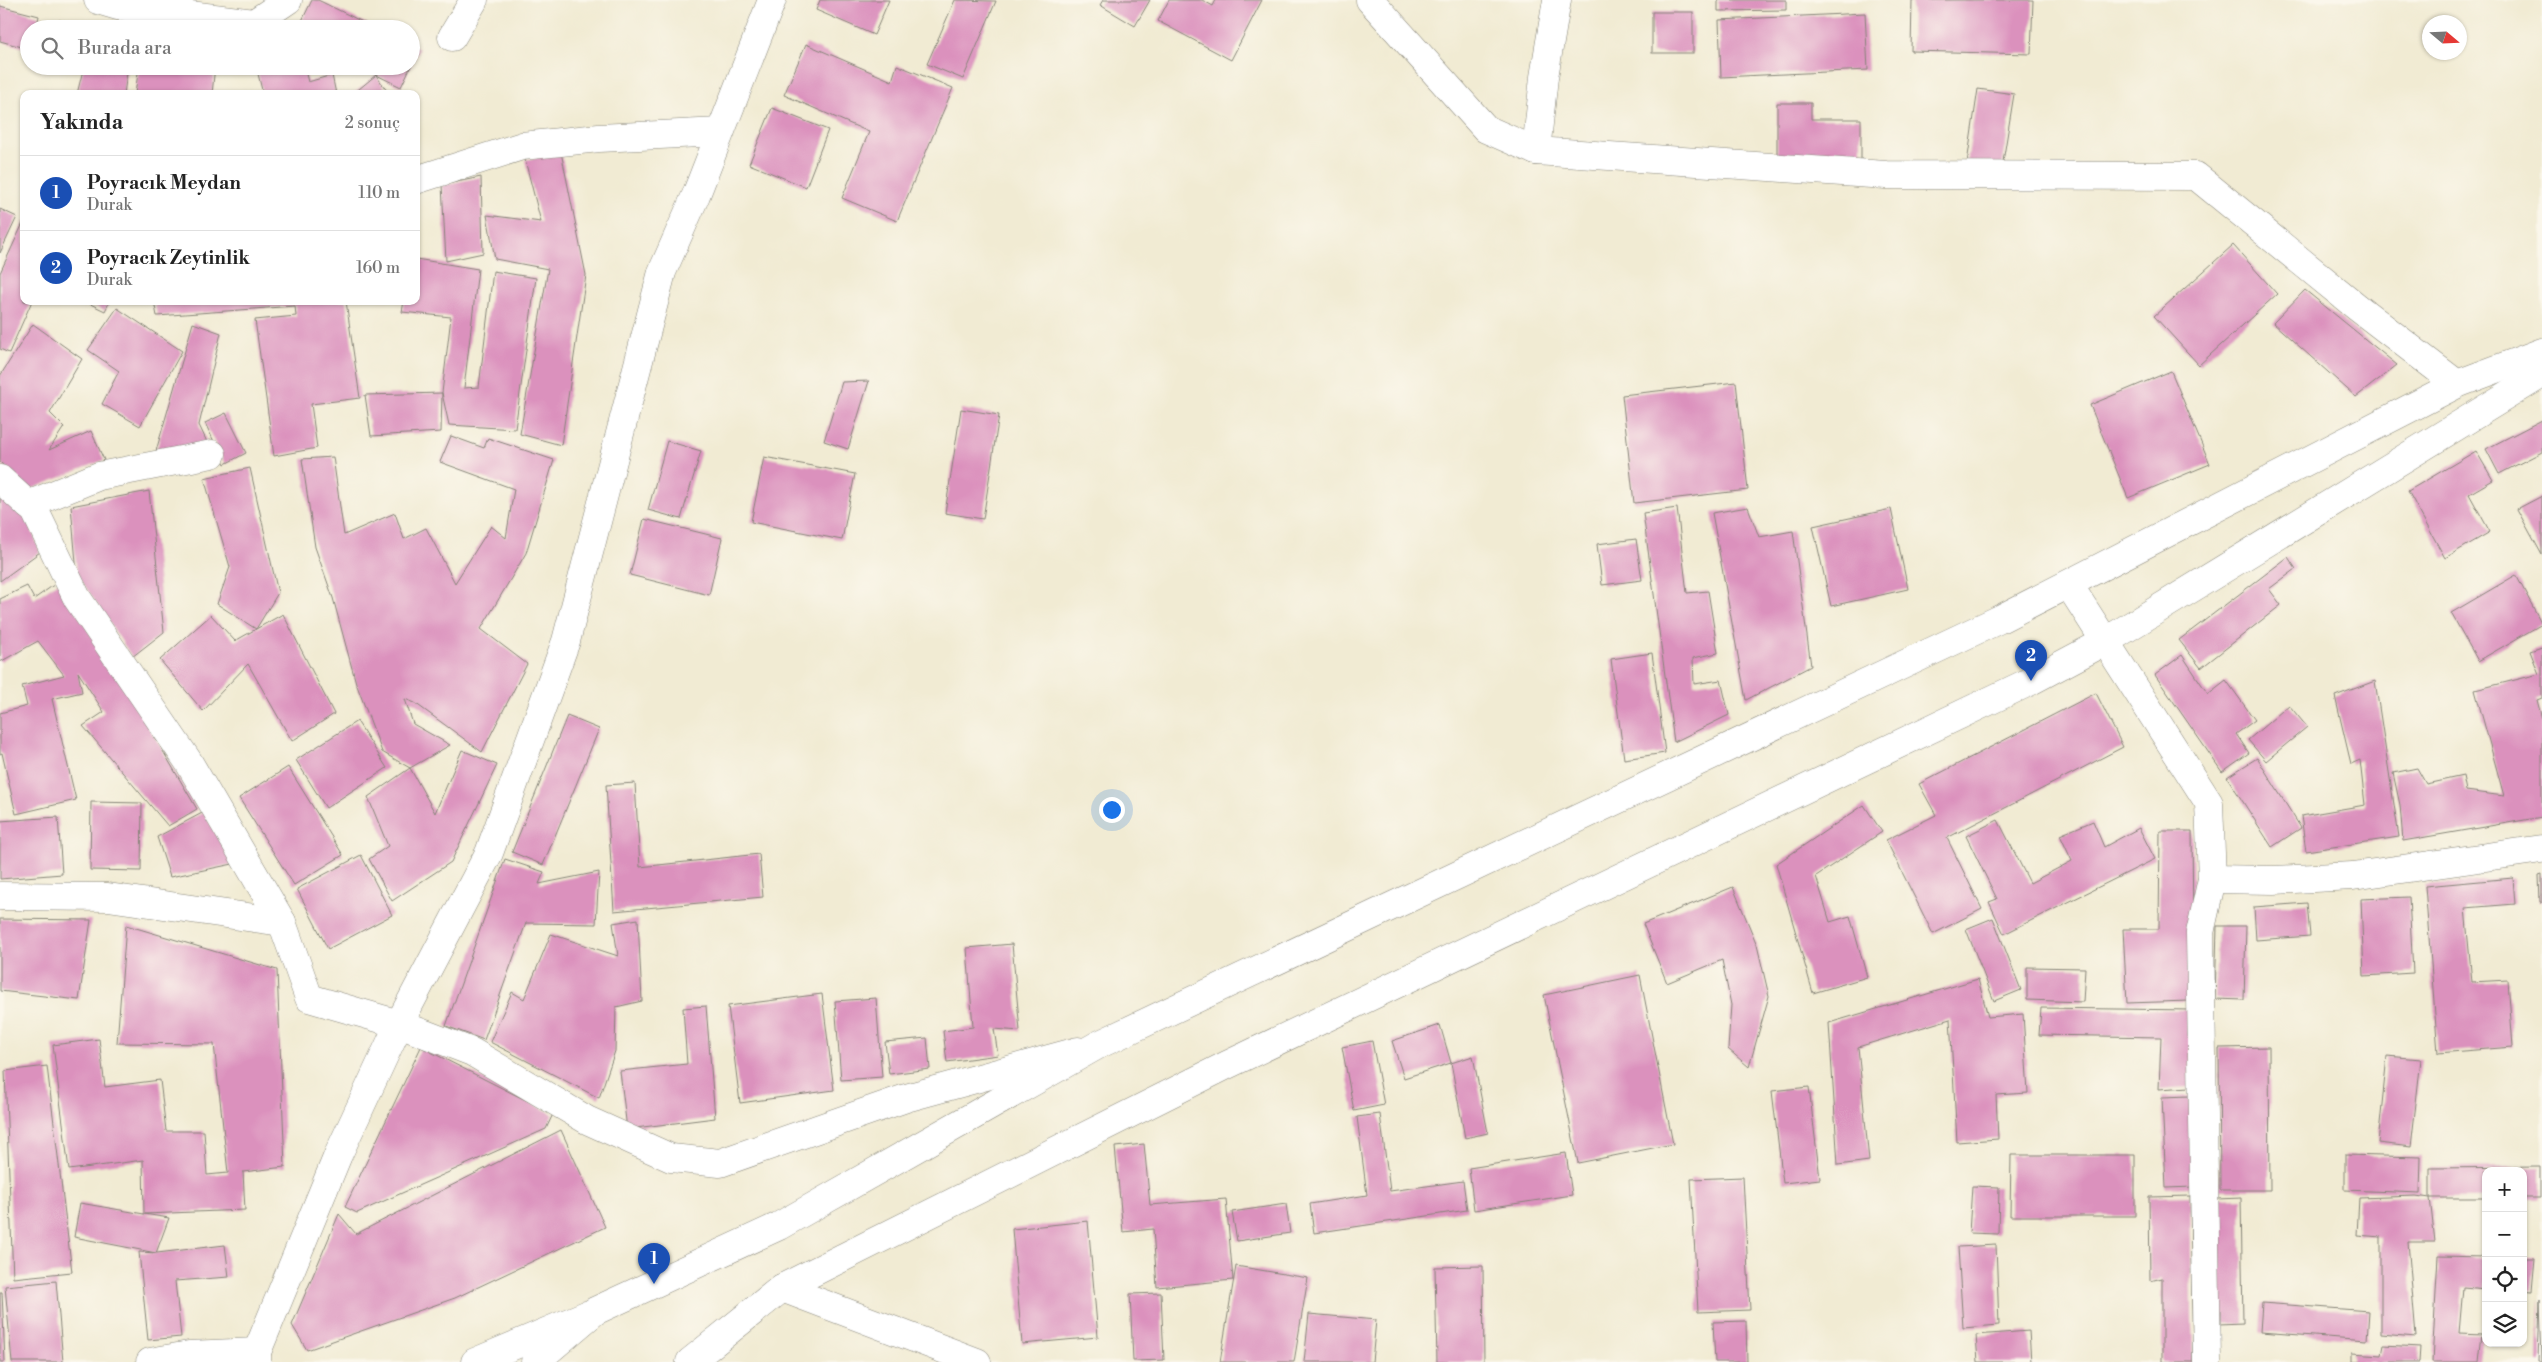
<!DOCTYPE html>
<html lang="tr">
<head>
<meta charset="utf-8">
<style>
	body { margin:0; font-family:"Libre Bodoni",serif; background:#f2f2f2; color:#222 }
	.controls { position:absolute; right:15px; bottom:15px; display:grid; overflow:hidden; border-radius:10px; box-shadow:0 1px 4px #0004 }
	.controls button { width:45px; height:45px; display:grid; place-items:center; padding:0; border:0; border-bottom:1px solid #e0e0e0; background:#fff; color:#222; font:25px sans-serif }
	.compass { position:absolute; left:2422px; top:15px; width:45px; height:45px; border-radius:50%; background:#fff; box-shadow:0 1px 4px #0004; rotate:109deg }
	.you { position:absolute; left:1111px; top:809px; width:18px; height:18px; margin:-12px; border:4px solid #fff; border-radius:50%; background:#1a73e8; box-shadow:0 0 0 8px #1a73e833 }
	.badge { display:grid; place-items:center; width:32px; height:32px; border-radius:50%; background:#1a73e8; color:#fff; font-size:16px; font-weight:700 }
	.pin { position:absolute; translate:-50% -41px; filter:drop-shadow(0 1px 2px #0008) }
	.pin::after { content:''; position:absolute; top:26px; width:18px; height:15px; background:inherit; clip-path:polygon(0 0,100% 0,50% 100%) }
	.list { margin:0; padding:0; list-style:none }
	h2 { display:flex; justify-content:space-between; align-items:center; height:65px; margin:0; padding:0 20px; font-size:21px }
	h2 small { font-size:16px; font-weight:400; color:#767676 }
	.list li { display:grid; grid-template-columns:32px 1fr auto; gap:15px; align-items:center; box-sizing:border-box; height:75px; padding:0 20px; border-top:1px solid #e0e0e0 }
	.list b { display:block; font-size:19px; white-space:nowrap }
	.list p { margin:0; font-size:16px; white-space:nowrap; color:#767676 }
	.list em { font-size:16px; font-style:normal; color:#767676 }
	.icon { flex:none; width:28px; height:28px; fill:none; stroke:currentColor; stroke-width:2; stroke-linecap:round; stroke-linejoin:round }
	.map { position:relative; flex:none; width:2542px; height:1362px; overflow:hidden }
	.search { position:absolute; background:#fff; box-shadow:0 1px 4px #0004; left:20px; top:20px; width:400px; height:55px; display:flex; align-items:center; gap:12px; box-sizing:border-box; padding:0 18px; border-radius:28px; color:#767676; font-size:19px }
	.panel { position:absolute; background:#fff; box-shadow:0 1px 4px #0004; left:20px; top:90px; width:400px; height:215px; border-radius:10px }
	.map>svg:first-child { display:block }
	.building { fill:#db91bd }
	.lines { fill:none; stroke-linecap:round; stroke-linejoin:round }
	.minor-casing { stroke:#868478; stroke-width:29 }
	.tertiary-casing { stroke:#868478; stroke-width:29 }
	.secondary-casing { stroke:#868478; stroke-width:29 }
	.minor { stroke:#fff; stroke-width:28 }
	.tertiary { stroke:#fff; stroke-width:28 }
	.secondary { stroke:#fff; stroke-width:28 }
</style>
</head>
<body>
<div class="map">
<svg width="2542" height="1362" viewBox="0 0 2542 1362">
	<rect width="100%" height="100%" fill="#fbf7ec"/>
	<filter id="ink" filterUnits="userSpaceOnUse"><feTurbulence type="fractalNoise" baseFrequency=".02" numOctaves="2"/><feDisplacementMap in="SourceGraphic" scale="10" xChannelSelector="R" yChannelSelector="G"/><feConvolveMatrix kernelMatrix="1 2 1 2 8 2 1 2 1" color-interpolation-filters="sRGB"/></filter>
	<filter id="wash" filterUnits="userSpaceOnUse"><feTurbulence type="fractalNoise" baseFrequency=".0096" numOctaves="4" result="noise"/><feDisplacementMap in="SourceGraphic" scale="20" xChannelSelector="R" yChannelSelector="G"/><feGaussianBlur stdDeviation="1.12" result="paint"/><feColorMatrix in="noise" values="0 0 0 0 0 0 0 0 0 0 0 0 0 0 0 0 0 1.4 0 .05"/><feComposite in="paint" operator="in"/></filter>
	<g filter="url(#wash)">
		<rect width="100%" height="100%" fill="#f1ebd3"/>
		<g id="blocks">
			<!-- building -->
			<g class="building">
				<polygon points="312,0 318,0 377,29 298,29"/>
				<polygon points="820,0 889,0 874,35 816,10"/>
				<polygon points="955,0 996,1 963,79 927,64"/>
				<polygon points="1103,0 1150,0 1135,26 1100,5"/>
				<polygon points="1169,0 1202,0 1213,6 1216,0 1262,0 1231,60 1158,21"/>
				<polygon points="1718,0 1786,0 1786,10 1718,11"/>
				<polygon points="1912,0 2033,0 2031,54 1911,51"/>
				<polygon points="0,6 39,16 36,29 29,29 29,49 0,41"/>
				<rect x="1652" y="12" width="41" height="41"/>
				<polygon points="1865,13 1868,70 1721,77 1719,20"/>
				<polygon points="59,20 96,28 96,29 58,29"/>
				<polygon points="296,21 296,29 276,29"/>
				<polygon points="806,44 892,81 897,65 953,88 897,221 842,198 869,132 784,95"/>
				<polygon points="411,46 419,49 411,66"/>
				<polygon points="84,66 128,66 124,94 77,94"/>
				<polygon points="139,66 215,66 212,94 135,94"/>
				<polygon points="256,66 304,66 308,82 332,75 336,94 263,94"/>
				<polygon points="358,66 411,66 401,87"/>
				<polygon points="376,75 389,94 353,94"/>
				<polygon points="1978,89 2014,94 2002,168 1967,163"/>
				<polygon points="1777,103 1811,103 1811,119 1861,119 1861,160 1777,159"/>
				<polygon points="772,108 828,130 806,187 749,164"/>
				<polygon points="561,152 586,275 561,445 520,434 548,269 495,259 487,215 541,222 525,160"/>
				<polygon points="481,177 483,253 446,261 442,185"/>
				<polygon points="0,209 17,217 0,253"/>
				<polygon points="24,221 24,301 32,301 9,353 0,349 0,273"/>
				<polygon points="2233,245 2277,294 2199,365 2154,316"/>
				<polygon points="416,259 478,269 464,388 479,387 493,271 536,278 515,429 449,425 442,393 451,317 402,312 404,301 416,301"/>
				<polygon points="2305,290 2397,365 2356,397 2273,323"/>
				<polygon points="84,301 110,301 105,311"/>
				<polygon points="154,301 346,301 360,398 311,404 317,448 274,456 255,320 296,316 295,306 157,316"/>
				<polygon points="117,308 182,351 140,426 102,404 119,371 88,350"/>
				<polygon points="193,323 221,333 199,425 207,442 154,458"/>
				<polygon points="33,324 82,359 50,413 64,427 49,450 91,431 104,460 29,490 0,462 0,376"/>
				<polygon points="2171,371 2210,464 2128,498 2090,405"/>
				<polygon points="869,381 848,449 824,441 842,382"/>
				<polygon points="1736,382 1748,490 1634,503 1622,395"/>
				<polygon points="442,393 441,432 371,436 365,395"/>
				<polygon points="961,409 999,415 983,519 945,513"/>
				<polygon points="226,413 246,453 225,464 205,423"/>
				<polygon points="2542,420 2542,452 2499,474 2486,449"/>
				<polygon points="451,436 484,448 488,438 554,460 526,553 481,629 527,664 482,752 415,703 405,699 413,724 450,745 410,768 382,752 356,683 333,598 315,547 302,459 333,457 344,535 395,513 404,539 426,528 455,583 491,526 506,538 514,489 440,462"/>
				<polygon points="667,441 701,451 681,519 648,510"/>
				<polygon points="2476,451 2493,480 2469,494 2490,532 2445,558 2408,491"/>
				<polygon points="764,457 855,474 842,540 751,522"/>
				<polygon points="250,468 278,593 256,629 283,614 334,714 292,741 248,664 203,711 160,660 211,615 235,641 256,629 217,604 230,567 204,478"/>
				<polygon points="149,491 164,632 132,657 77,574 71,506"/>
				<polygon points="0,495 27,516 40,552 0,581"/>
				<polygon points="2542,496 2542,555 2517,509"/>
				<polygon points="1748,507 1759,537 1793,531 1811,666 1746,700 1712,513"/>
				<polygon points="1677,508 1687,593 1708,591 1718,653 1693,658 1694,684 1721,680 1729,715 1674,742 1643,513"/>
				<polygon points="1891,509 1908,589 1831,606 1813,526"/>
				<polygon points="644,519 722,538 709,595 630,575"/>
				<polygon points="1636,539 1642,580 1602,585 1597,544"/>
				<polygon points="2288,557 2296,569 2269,589 2281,605 2201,668 2179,640"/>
				<polygon points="2516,575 2542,624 2478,661 2451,613"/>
				<polygon points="58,582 130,695 197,809 168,826 83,726 104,712 78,672 82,692 52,699 76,800 16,814 2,753 0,754 0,713 27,706 22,686 64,675 38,641 0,662 0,599 27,586 34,599"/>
				<polygon points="2542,647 2542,698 2537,700 2542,719 2542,817 2403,841 2400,805 2393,773 2417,768 2426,784 2463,776 2466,791 2504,796 2475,690 2539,674 2530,651"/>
				<polygon points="1652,653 1665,753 1624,759 1611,659"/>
				<polygon points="2182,655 2208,694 2226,680 2255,720 2236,734 2249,753 2222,772 2155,675"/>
				<polygon points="2375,681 2399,837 2306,851 2301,816 2365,805 2360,760 2351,764 2335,696"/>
				<polygon points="2096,693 2123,747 1947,838 1982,909 1933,934 1886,840 1936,815 1919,784"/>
				<polygon points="2289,705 2307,727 2266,761 2248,740"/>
				<polygon points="567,716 599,729 543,865 512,852"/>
				<polygon points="357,721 387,768 326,808 296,760"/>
				<polygon points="462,750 497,765 451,862 392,901 369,859 388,846 368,797 410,768 435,813"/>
				<polygon points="2257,758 2301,828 2272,847 2227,777"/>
				<polygon points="288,767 343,855 294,885 239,798"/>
				<polygon points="635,783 640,867 759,854 763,897 614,911 606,785"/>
				<polygon points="91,802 142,803 141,871 90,870"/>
				<polygon points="1864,805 1882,832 1816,876 1830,922 1850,916 1867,977 1813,993 1776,864"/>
				<polygon points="204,812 233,864 170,877 157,837"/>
				<polygon points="58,817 62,874 0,879 0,821"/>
				<polygon points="1998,820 2030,883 2072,861 2060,835 2093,821 2104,847 2139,828 2155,859 2004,934 1989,902 1997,899 1966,836"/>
				<polygon points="2160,831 2192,831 2193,930 2189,1001 2127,1003 2123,929 2159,929"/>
				<polygon points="361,855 392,915 328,949 297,889"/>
				<polygon points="505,859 544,872 539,884 599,872 596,924 526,923 484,1040 446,1026"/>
				<polygon points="2542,874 2542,902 2540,902 2539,875"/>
				<polygon points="2513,878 2515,904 2465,908 2472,982 2508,980 2513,1047 2438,1053 2425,886"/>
				<polygon points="1733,887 1757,945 1769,996 1749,1067 1728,1049 1731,1005 1722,960 1667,983 1643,924"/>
				<polygon points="2409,897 2413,973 2364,976 2361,899"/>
				<polygon points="2307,903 2310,936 2256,940 2254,907"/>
				<polygon points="1993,918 2021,990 1994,1001 1966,929"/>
				<polygon points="0,919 91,920 79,1000 0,991"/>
				<polygon points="638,919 642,1001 616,1007 615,1051 599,1098 490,1042 512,992 524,999 551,934 618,956 613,923"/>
				<polygon points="126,925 277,970 285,1167 243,1172 245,1210 144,1214 169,1218 156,1253 74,1237 80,1203 144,1214 143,1160 69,1170 53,1045 99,1039 105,1087 160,1080 166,1131 204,1131 207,1175 228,1173 214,1044 117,1043"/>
				<polygon points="2217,926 2246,926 2244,1000 2215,999"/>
				<polygon points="1012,944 1020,1031 994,1029 998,1055 947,1062 943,1031 973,1027 967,948"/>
				<polygon points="2027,967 2085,968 2083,1002 2027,1000"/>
				<polygon points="1640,975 1673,1144 1578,1163 1544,995"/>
				<polygon points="1978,979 1988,1017 2023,1014 2028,1093 1996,1095 1998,1139 1957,1142 1950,1019 1858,1047 1869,1161 1838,1165 1829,1023"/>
				<polygon points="822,994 834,1090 740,1103 728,1006"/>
				<polygon points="876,998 882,1077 841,1080 835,1001"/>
				<polygon points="706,1006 715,1118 627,1129 620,1071 687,1064 683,1008"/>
				<polygon points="2041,1008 2192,1010 2190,1087 2159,1089 2161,1037 2039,1035"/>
				<polygon points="1440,1025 1451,1063 1404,1078 1392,1041"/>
				<polygon points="927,1038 930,1069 889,1074 885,1042"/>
				<polygon points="1372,1041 1384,1105 1354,1111 1342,1047"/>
				<polygon points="421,1047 553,1114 546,1129 357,1213 345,1207"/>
				<polygon points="2269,1047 2270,1190 2220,1190 2219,1048"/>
				<polygon points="1473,1056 1488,1133 1465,1138 1451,1063"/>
				<polygon points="2387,1056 2421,1059 2411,1147 2378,1143"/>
				<polygon points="47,1066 72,1272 13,1278 5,1071"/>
				<polygon points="1809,1087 1820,1179 1783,1183 1772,1091"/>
				<polygon points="2190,1096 2194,1187 2166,1188 2162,1097"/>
				<polygon points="1380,1114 1390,1191 1463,1181 1467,1210 1314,1233 1310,1204 1367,1195 1357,1117"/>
				<polygon points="561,1130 605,1227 455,1298 307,1350 292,1325 339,1214 356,1234"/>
				<polygon points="1144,1144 1150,1205 1226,1199 1233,1280 1157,1287 1153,1229 1123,1232 1115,1147"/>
				<polygon points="1566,1153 1572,1195 1474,1210 1469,1168"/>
				<polygon points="2011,1155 2135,1155 2135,1216 2010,1216"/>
				<polygon points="2345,1155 2421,1157 2420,1193 2345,1190"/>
				<polygon points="2540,1167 2540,1198 2523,1198 2523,1171 2486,1171 2486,1198 2430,1198 2435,1242 2408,1242 2416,1337 2381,1334 2381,1237 2357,1235 2359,1198 2416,1196 2430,1198 2430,1168"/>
				<polygon points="1743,1177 1750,1310 1698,1312 1691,1179"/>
				<polygon points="1972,1186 1999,1187 1998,1234 1969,1233"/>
				<polygon points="2190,1196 2193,1362 2162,1362 2162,1278 2150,1281 2149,1197"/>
				<polygon points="2241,1198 2243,1323 2219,1324 2217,1199"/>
				<polygon points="1286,1204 1290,1233 1237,1241 1232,1212"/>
				<polygon points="1088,1221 1098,1337 1022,1344 1012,1229"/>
				<polygon points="225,1245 229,1277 175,1281 181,1337 148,1340 139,1252 157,1253"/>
				<polygon points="1996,1245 1999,1325 1963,1328 1958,1247"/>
				<polygon points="2438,1256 2486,1257 2486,1289 2463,1287 2459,1333 2482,1334 2479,1362 2432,1362"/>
				<polygon points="2523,1258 2535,1258 2532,1291 2523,1290"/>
				<polygon points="1236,1266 1308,1278 1294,1362 1220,1362"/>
				<polygon points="1483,1266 1484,1362 1437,1362 1435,1267"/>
				<polygon points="56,1281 63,1362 12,1362 5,1286"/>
				<polygon points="0,1292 2,1292 5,1362 0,1362"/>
				<polygon points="1161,1293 1164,1360 1133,1361 1130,1294"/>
				<polygon points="2540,1299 2542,1362 2538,1362"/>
				<polygon points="2262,1303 2369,1311 2367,1340 2260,1332"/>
				<polygon points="1309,1314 1376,1320 1372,1362 1304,1362"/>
				<polygon points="1746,1321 1747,1362 1715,1362 1713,1322"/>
				<polygon points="2029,1331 2031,1362 1978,1362 1976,1335"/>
				<polygon points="2383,1345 2420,1347 2419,1362 2352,1362 2352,1353 2381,1355"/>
			</g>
		</g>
	</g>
	<g filter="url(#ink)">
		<use href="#blocks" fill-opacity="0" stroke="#868478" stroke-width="1"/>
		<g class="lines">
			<!-- minor casing -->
			<g class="minor-casing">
				<g id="minor">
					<polyline points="98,0 118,6 254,23 288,0"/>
					<polyline points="452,37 474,0"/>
					<polyline points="1536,151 1544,77 1557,0"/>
					<polyline points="416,180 522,146 599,138 720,132"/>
					<polyline points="0,479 35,511 77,598 188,761 282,922 309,998 399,1024 472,1052 587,1120 671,1158 720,1163 906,1098 1078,1051"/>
					<polyline points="28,505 99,476 212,454"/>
					<polyline points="2069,585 2209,803 2212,879 2274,880 2353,876 2542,849"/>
					<polyline points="0,896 108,897 282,922"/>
					<polyline points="782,1288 977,1362"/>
					<polyline points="150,1362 189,1355 257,1352"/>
					<polyline points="2207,1362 2200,933 2212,879"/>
				</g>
			</g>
			<!-- tertiary casing -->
			<g class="tertiary-casing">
				<g id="tertiary">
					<polyline points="1370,0 1486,129 1536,151 1886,175 2196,176 2357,307 2457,384"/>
					<polyline points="257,1362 257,1352 338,1155 399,1024 489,853 566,641 662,272 696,195 772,0"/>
					<polyline points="475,1362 586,1315"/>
				</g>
			</g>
			<!-- secondary casing -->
			<g class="secondary-casing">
				<g id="secondary">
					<polyline points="535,1362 595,1311 779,1226 1098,1045 1998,620 2457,384 2542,352"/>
					<polyline points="690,1362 782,1288 1227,1065 2031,681 2106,641 2542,374"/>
				</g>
			</g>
			<!-- minor -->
			<use href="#minor" class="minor"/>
			<!-- tertiary -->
			<use href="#tertiary" class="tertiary"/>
			<!-- secondary -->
			<use href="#secondary" class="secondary"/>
		</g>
	</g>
</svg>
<div class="controls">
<button>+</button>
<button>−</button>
<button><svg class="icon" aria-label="locate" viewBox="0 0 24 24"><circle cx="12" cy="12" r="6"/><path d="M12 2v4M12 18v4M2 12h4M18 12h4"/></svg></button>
<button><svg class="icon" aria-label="layers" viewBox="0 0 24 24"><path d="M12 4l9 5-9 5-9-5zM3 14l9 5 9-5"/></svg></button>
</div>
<svg class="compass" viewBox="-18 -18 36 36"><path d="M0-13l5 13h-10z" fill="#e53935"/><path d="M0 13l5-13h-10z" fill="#767676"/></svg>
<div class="you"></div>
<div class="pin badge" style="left:654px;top:1284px;background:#1a4fb4">1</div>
<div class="pin badge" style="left:2031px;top:681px;background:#1a4fb4">2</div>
<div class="search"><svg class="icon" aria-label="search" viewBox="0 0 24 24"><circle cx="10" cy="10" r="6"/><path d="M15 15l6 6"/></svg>Burada ara</div>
<section class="panel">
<h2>Yakında<small>2 sonuç</small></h2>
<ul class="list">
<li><span class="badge" style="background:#1a4fb4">1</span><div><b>Poyracık Meydan</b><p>Durak</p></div><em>110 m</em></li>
<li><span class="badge" style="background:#1a4fb4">2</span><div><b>Poyracık Zeytinlik</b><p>Durak</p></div><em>160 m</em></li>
</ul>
</section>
</div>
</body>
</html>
